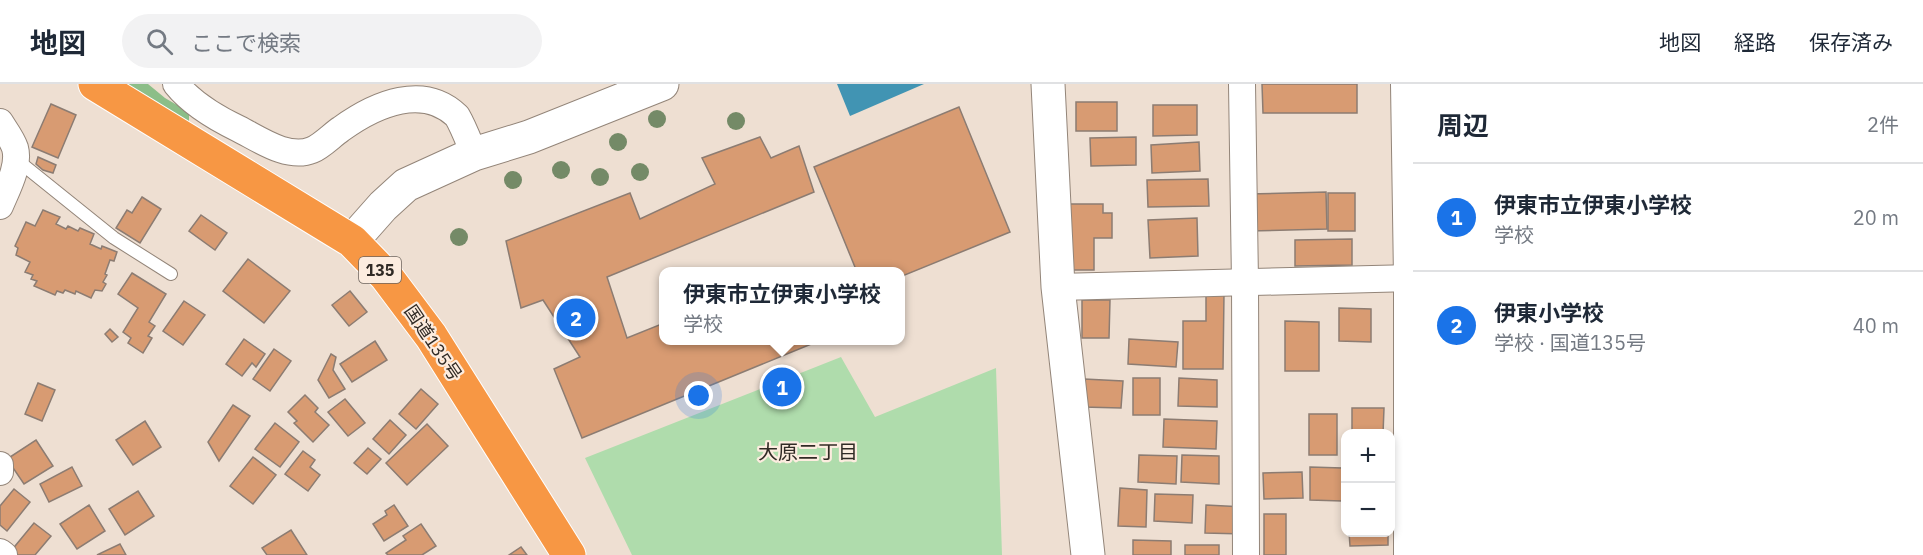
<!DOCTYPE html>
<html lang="ja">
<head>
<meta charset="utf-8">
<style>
	body { margin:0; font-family:"IBM Plex Sans","Noto Sans JP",sans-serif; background:#f2f2f3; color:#1f2937 }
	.controls { position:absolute; right:18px; bottom:18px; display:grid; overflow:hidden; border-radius:12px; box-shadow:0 3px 9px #0003 }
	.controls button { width:54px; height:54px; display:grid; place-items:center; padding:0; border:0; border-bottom:2px solid #e0e1e3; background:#fff; color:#1f2937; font:30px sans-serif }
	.you { position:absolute; left:699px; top:312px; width:21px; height:21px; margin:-15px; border:4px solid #fff; border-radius:50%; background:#1a73e8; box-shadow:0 0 0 9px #1a73e833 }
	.badge { display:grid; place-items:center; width:39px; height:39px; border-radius:50%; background:#1a73e8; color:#fff; font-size:20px; font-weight:700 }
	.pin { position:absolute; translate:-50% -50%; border:3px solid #fff; box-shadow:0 2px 6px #0006 }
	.popup { position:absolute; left:659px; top:183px; width:246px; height:78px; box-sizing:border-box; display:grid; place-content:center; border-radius:12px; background:#fff; filter:drop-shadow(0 2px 4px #0005); font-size:20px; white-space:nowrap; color:#747a83 }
	.popup b { font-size:22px; color:#1f2937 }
	.popup::after { content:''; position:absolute; left:50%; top:100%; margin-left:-12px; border:12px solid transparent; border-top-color:#fff }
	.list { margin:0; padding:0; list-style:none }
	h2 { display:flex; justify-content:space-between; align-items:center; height:78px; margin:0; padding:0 24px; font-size:26px }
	h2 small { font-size:20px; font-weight:400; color:#747a83 }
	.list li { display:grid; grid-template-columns:39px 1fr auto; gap:18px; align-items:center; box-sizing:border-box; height:108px; padding:0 24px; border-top:2px solid #e0e1e3 }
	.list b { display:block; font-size:22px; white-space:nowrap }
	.list p { margin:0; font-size:20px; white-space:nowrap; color:#747a83 }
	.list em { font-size:20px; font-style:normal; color:#747a83 }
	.icon { flex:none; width:33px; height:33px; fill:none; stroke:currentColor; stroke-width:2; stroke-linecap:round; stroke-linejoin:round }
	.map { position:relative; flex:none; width:1413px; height:471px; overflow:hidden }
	header { display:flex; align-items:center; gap:36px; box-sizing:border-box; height:84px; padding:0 30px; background:#fff; border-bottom:2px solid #e0e1e3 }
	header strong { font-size:28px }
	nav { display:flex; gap:33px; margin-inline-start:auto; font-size:21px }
	.search { width:420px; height:54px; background:#f2f2f3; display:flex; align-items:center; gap:15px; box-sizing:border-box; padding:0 21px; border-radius:33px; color:#747a83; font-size:22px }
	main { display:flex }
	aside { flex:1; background:#fff }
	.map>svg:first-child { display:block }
	.green { fill:#afdcac }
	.forest { fill:#8cbe88 }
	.water { fill:#4194b3 }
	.building { fill:#d89b72; stroke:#8c7c72; stroke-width:1.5 }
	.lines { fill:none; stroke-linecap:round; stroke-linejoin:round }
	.lane-casing { stroke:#938579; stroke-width:14 }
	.street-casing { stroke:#938579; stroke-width:28 }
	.secondary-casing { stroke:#938579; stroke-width:35 }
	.highway-casing { stroke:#fff; stroke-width:35 }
	.lane { stroke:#fff; stroke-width:12 }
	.street { stroke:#fff; stroke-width:26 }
	.secondary { stroke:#fff; stroke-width:33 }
	.highway { stroke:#f79744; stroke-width:33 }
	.tree { fill:#748a67 }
	.labels { text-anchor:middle; stroke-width:4.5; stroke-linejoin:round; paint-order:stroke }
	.shield { fill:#fcecdf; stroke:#6d645d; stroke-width:1.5 }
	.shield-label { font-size:16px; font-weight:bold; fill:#302a25 }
	.street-label { font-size:18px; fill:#302a25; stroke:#fcecdf }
	.neighbourhood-label { font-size:20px; fill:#302a25; stroke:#fcecdf }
</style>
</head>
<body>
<header>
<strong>地図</strong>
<div class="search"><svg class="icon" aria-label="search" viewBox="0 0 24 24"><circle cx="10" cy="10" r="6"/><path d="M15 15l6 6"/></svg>ここで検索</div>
<nav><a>地図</a><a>経路</a><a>保存済み</a></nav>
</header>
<main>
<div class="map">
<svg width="1413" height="471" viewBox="0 0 1413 471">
	<rect width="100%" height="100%" fill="#eedfd2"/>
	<!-- green -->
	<polygon class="green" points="841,273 875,333 996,284 1002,471 632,471 585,374"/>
	<!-- forest -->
	<polygon class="forest" points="107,0 148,0 165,14 189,28 189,43"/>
	<!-- water -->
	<polygon class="water" points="837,0 924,0 850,32"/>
	<!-- building -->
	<g class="building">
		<polygon points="1262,0 1357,0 1357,29 1263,29"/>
		<rect x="1076" y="18" width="41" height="29"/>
		<polygon points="51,20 76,31 58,74 32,63"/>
		<polygon points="1153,21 1197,21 1197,51 1153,52"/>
		<polygon points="959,23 1010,148 900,193 900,188 857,188 814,83"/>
		<polygon points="760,53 771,74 799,62 814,108 607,193 627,254 664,239 664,256 681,256 681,259 688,256 821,256 582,354 554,285 580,273 543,216 521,224 506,157 630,109 640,135 715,100 702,74"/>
		<polygon points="1136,53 1136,81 1091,82 1090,54"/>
		<polygon points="1199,58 1200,87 1152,89 1151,61"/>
		<polygon points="38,73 56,81 53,89 43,86 36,80"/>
		<polygon points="1208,95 1209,122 1148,123 1147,96"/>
		<polygon points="1326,108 1327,145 1249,147 1248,110"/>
		<rect x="1328" y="109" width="27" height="38"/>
		<polygon points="142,113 161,125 140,159 116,144 127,126 132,129"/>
		<polygon points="1070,120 1103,120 1103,129 1112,129 1112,154 1094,154 1094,186 1070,186"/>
		<polygon points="43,126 60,133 56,140 66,145 68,142 78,147 80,144 94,150 90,160 101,165 102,162 117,168 114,177 110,176 105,190 107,191 103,198 106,200 102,207 95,206 91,214 76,207 75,210 65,206 63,209 57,207 55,211 34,202 37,197 31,195 33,191 25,188 30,178 16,171 18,164 15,162 26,138 35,142"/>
		<polygon points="201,131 227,149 215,166 189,147"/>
		<polygon points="1197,134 1198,172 1150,174 1148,136"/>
		<polygon points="1352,155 1352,181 1295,182 1295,156"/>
		<polygon points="248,175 290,207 264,239 223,207"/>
		<polygon points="132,189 166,210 149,238 155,242 148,252 152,254 143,269 128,259 131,254 123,248 138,224 118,210"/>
		<polygon points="350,207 367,228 349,242 332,221"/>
		<polygon points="1206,210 1224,210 1223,285 1183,285 1183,237 1206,237"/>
		<polygon points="1082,216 1110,216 1109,254 1082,254"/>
		<polygon points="184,217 205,231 183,261 163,247"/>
		<polygon points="1339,224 1371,225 1371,258 1339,257"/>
		<polygon points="1285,237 1319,238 1319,287 1285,287"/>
		<polygon points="110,245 118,253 112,258 105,250"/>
		<polygon points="244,255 265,270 256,283 252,279 242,292 226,280"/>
		<polygon points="1129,255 1178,258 1176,283 1128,280"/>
		<polygon points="375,257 387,276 352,298 340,280"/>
		<polygon points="274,265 291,277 270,307 253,295"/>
		<polygon points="331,270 336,273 333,286 345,305 329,314 318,296"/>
		<rect x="1133" y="294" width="27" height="37"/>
		<polygon points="1179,294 1217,296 1217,323 1178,322"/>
		<polygon points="1084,295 1123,297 1121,324 1083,323"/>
		<polygon points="38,299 55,306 42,337 25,330"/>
		<polygon points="421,305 438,320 416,345 399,330"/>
		<polygon points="305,311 318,324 315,328 329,341 313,358 294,339 297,337 288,328"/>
		<polygon points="345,315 365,339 348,352 328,328"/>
		<polygon points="233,321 250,332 219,377 208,358"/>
		<polygon points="1352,324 1384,324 1383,350 1352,350"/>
		<rect x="1309" y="330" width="28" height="41"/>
		<polygon points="1164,335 1217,337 1216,365 1163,363"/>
		<polygon points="390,336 406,351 389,370 373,355"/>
		<polygon points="145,337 161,363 133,381 116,356"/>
		<polygon points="275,339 299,358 280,383 255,365"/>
		<polygon points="427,340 448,362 407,401 386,379"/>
		<polygon points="36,356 53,382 24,400 7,375"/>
		<polygon points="368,364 381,375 367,390 354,379"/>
		<polygon points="303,367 315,376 310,383 320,391 308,407 285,390"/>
		<polygon points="1139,371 1177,372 1176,400 1138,398"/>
		<polygon points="1182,371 1219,372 1219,400 1181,398"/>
		<polygon points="253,373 276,391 253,420 230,402"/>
		<polygon points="72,383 82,402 49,418 40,400"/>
		<polygon points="1310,383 1342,384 1342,417 1310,416"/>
		<polygon points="1302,388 1303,414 1264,415 1263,389"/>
		<polygon points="1120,404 1147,406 1146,443 1118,442"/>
		<polygon points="14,405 30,418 7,447 0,441 0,422"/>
		<polygon points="138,407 154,432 125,451 109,425"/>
		<polygon points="1155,410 1193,411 1192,439 1154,437"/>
		<polygon points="89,421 105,447 77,465 60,440"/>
		<polygon points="394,421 408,442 384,457 373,440 387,431 385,427"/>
		<polygon points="1206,421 1244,423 1244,450 1205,449"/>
		<rect x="1264" y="430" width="22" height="41"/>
		<polygon points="34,439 51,452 35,471 16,471 11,467"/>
		<polygon points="421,440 436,462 422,471 388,471 386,469 406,456 403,452"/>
		<polygon points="291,446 307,471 267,471 262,464"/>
		<polygon points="1349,448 1388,448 1388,461 1350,462"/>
		<polygon points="1133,456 1171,457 1171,471 1133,471"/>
		<polygon points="120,460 126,471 97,471"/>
		<rect x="1185" y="461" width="34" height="10"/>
		<polygon points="521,463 527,471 509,471"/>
	</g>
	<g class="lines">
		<!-- lane casing -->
		<g class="lane-casing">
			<polyline id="lane" points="17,76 114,154 171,190"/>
		</g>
		<!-- street casing -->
		<g class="street-casing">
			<g id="street">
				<path d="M176,0C192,20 216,34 239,45C259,55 288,76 312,66C322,62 332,51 341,45C377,19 424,0 457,32C464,44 469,58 474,70"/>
				<polyline points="1242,0 1245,198 1246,471"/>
				<polyline points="1404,0 1407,194 1407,471"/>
				<path d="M0,38C5,46 12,55 15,64C20,82 7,105 0,122"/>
				<polyline points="1058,203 1413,194"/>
				<polyline points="0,381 0,388"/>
				<polyline points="0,468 4,471"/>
			</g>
		</g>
		<!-- secondary casing -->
		<g class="secondary-casing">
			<g id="secondary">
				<polyline points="1048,0 1058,203 1088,471"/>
				<polyline points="352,157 383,122 406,101 474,70 529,53 662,0"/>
			</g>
		</g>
		<!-- highway casing -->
		<g class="highway-casing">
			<polyline id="highway" points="95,0 352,157 386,192 431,252 569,471"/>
		</g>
		<!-- lane -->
		<use href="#lane" class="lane"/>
		<!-- street -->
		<use href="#street" class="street"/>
		<!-- secondary -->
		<use href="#secondary" class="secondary"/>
		<!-- highway -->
		<use href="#highway" class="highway"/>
	</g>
	<!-- trees -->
	<g class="tree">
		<circle cx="657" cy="35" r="9"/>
		<circle cx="736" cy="37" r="9"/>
		<circle cx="618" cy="58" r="9"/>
		<circle cx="561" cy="86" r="9"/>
		<circle cx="640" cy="88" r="9"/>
		<circle cx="600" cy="93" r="9"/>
		<circle cx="513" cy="96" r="9"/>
		<circle cx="459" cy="153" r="9"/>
	</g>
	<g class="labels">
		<!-- shield labels -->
		<rect class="shield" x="359" y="173" width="42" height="26" rx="4.5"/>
		<g class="shield-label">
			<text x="380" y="192">135</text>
		</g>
		<!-- street labels -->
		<g class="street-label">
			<text transform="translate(433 259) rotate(56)" y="6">国道135号</text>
		</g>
		<!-- neighbourhood labels -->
		<g class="neighbourhood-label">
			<text x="808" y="375">大原二丁目</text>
		</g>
	</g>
</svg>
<div class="controls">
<button>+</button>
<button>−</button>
</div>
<div class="you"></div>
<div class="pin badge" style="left:782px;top:303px">1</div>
<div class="popup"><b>伊東市立伊東小学校</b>学校</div>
<div class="pin badge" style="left:576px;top:234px">2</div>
</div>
<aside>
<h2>周辺<small>2件</small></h2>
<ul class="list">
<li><span class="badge">1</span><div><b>伊東市立伊東小学校</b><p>学校</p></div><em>20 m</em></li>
<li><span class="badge">2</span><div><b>伊東小学校</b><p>学校 · 国道135号</p></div><em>40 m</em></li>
</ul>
</aside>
</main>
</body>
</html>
